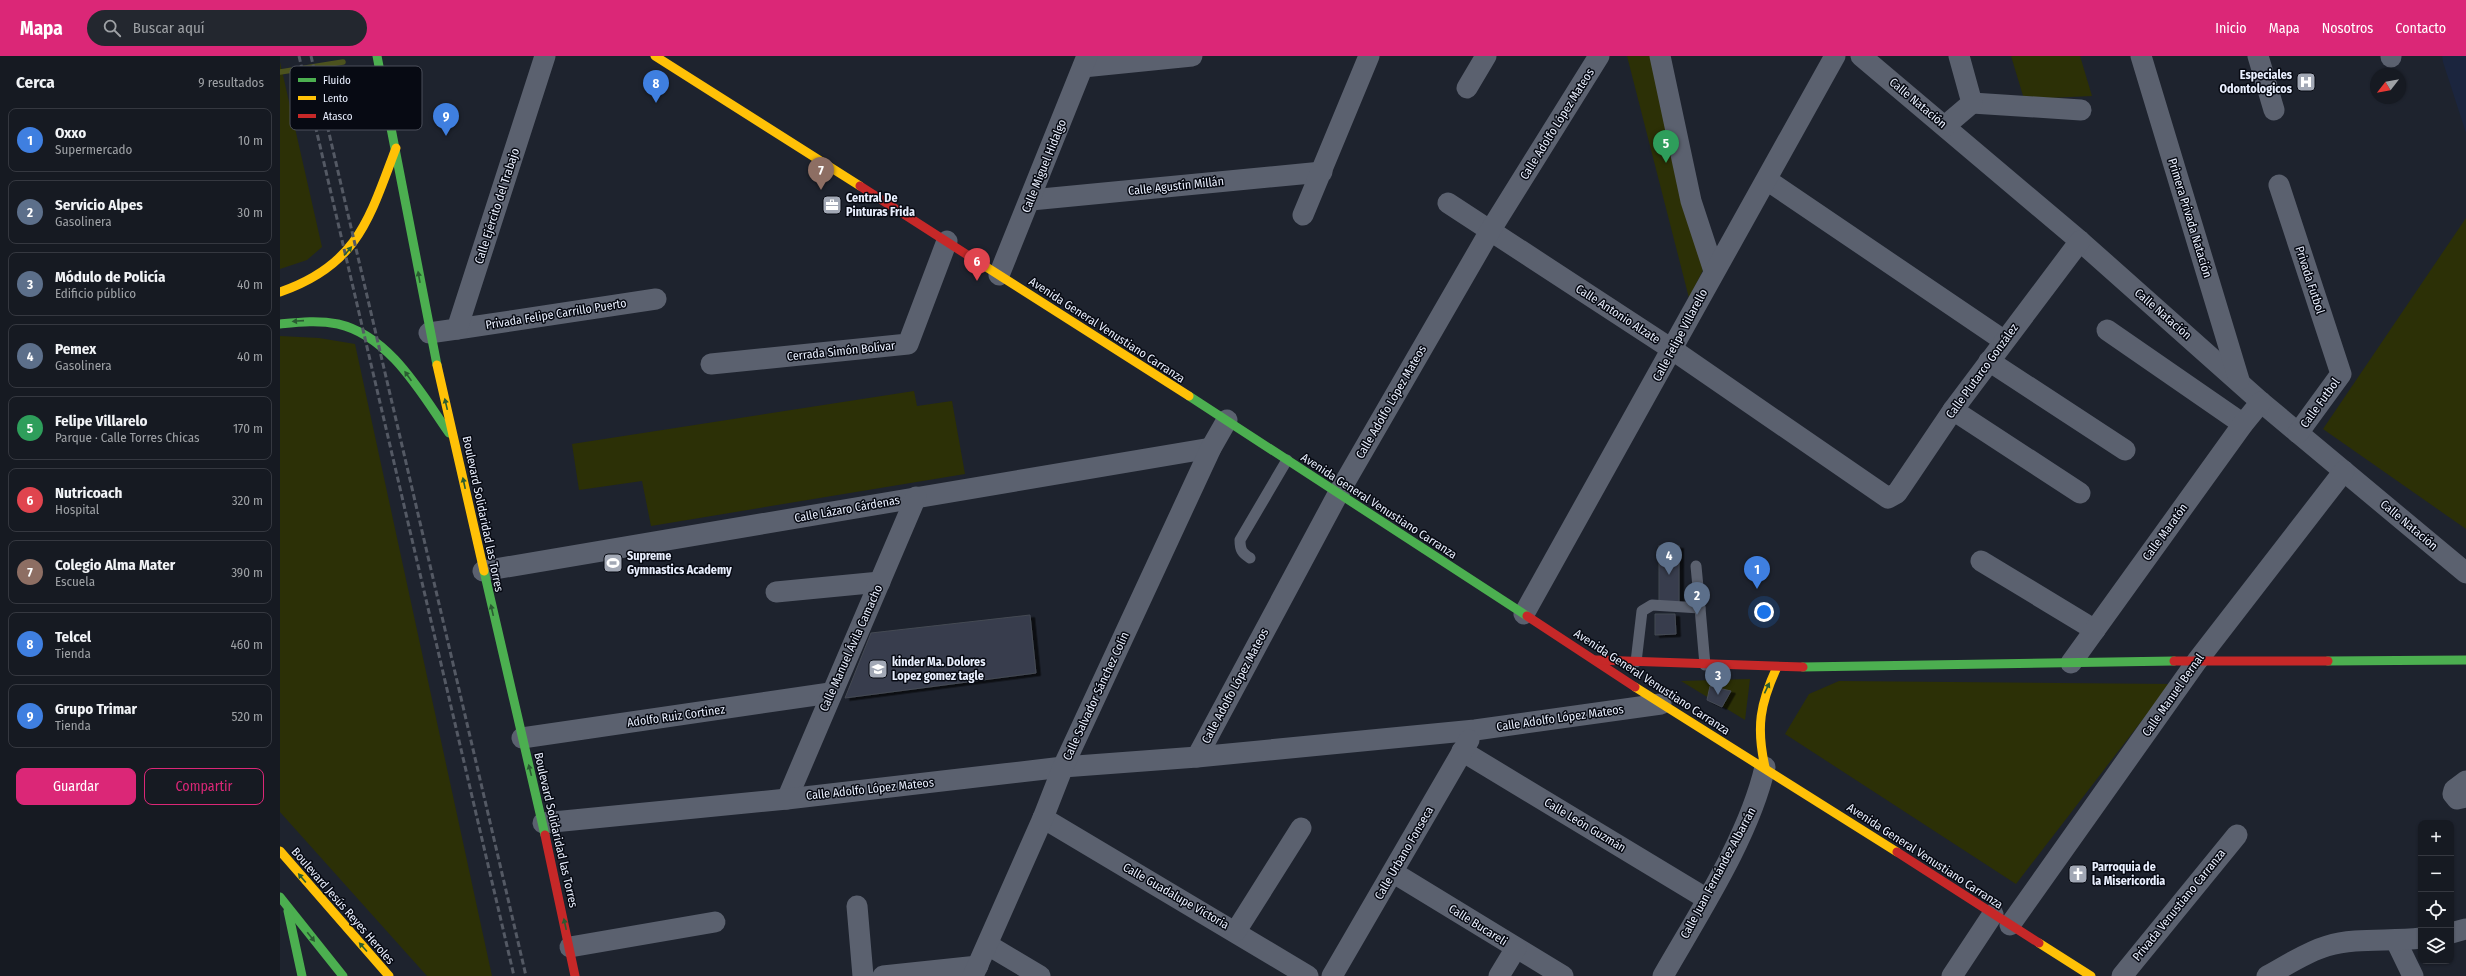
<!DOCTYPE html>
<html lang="es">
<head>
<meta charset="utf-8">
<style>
	body { margin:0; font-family:"Fira Sans Condensed",sans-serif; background:#23272f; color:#f1f3f6 }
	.controls { position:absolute; right:12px; bottom:12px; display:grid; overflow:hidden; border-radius:8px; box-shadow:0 1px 3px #0004 }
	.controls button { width:36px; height:36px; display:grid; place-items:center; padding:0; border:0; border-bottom:1px solid #353840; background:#161a22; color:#f1f3f6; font:20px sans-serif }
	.compass { position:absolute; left:2090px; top:12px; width:36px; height:36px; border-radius:50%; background:#161a22; box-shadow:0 1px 3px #0004; rotate:239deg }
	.you { position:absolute; left:1484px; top:556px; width:14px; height:14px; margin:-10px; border:3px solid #fff; border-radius:50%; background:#1a73e8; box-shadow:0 0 0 6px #1a73e833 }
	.badge { display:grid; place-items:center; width:26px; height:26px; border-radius:50%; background:#db2777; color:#fff; font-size:13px; font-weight:700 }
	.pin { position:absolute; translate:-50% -33px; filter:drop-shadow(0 1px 2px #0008) }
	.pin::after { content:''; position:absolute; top:21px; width:14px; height:12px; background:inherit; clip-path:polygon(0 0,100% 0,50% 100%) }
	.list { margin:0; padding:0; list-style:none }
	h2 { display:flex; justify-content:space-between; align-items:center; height:52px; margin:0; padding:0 16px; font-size:17px }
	h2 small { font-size:13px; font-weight:400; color:#9ea1a5 }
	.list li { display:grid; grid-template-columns:26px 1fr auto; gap:12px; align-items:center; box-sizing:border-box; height:64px; margin:0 8px 8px; padding:0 8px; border:1px solid #353840; border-radius:8px }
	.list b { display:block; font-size:15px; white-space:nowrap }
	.list p { margin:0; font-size:13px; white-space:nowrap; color:#9ea1a5 }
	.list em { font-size:13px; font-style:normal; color:#9ea1a5 }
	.actions { display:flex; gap:8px; padding:12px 16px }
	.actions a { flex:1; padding:9px 0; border:1px solid #db2777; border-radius:8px; text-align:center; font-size:14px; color:#db2777 }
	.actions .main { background:#db2777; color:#fff }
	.icon { flex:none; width:22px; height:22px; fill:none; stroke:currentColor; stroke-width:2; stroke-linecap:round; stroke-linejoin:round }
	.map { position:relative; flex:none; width:2186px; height:920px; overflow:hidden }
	header { display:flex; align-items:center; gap:24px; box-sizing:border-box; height:56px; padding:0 20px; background:#db2777; color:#fff }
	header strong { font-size:19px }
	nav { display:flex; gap:22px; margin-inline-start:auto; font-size:14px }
	.search { width:280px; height:36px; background:#23272f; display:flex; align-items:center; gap:10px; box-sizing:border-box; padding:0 14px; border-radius:22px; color:#9ea1a5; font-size:15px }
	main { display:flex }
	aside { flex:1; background:#161a22 }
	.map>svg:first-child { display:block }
	.built { fill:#1b253e }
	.green { fill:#2c3006 }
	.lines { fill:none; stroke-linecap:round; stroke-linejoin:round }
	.stream { stroke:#4c521e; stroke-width:5.5 }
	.building { fill:#373d4d; stroke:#454a54; filter:url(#shadow) }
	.lane { stroke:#5b616f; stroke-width:11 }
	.street { stroke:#5b616f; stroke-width:21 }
	.fast { stroke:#4caf50; stroke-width:9 }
	.slow { stroke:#ffc107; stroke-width:9 }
	.jam { stroke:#c62828; stroke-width:9 }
	.rail { stroke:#545964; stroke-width:3; stroke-dasharray:6 3; stroke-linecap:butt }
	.oneway { fill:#2a5c32 }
	.labels { text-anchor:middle; stroke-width:3; stroke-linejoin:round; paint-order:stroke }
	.poi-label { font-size:12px; font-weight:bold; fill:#e9effe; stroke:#070a13; text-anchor:start }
	.street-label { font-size:12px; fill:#e9effe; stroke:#070a13 }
	.key { fill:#070a13; stroke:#4b4f5a; stroke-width:1 }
	.key-label { font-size:11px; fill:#e9effe }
</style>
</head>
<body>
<header>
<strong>Mapa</strong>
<div class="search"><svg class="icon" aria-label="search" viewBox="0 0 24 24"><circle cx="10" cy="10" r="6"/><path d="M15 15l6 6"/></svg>Buscar aquí</div>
<nav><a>Inicio</a><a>Mapa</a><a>Nosotros</a><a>Contacto</a></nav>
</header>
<main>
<aside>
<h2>Cerca<small>9 resultados</small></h2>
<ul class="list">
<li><span class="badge" style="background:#3f7fe0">1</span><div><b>Oxxo</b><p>Supermercado</p></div><em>10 m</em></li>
<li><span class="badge" style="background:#5c6f8a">2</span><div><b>Servicio Alpes</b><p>Gasolinera</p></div><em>30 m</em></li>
<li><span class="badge" style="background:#5c6f8a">3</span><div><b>Módulo de Policía</b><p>Edificio público</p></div><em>40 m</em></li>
<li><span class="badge" style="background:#5c6f8a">4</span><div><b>Pemex</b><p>Gasolinera</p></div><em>40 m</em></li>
<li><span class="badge" style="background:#2e9e5b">5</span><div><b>Felipe Villarelo</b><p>Parque · Calle Torres Chicas</p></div><em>170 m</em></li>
<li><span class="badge" style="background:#e0444e">6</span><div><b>Nutricoach</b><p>Hospital</p></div><em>320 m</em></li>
<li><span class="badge" style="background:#8d6e63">7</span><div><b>Colegio Alma Mater</b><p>Escuela</p></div><em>390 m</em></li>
<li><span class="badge" style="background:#3f7fe0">8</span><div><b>Telcel</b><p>Tienda</p></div><em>460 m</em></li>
<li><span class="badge" style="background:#3f7fe0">9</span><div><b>Grupo Trimar</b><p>Tienda</p></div><em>520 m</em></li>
</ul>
<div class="actions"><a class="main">Guardar</a><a>Compartir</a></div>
</aside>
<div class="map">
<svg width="2186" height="920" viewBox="0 0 2186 920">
	<defs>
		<filter id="shadow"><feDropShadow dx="4.5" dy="2.5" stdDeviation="0" flood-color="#0009"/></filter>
	</defs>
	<rect width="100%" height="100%" fill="#1e232e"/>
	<!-- built -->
	<polygon class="built" points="2162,0 2186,0 2186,77 2163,6"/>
	<!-- green -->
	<g class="green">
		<polygon points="1347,0 1371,0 1423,214 1409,242"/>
		<polygon points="1731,0 1800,0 1812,40 1744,43"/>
		<polygon points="0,6 42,191 27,204 0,213"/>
		<polygon points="2186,162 2186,473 2043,373"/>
		<polygon points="0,280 39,282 75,288 212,920 147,920 0,756"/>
		<polygon points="634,335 637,350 672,345 685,418 371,470 362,425 299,434 292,388"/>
		<polygon points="1470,623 1465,664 1401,625"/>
		<polygon points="1559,625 1890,628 1736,828 1505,678 1529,638"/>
	</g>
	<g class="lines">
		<!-- stream -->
		<polyline class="stream" points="0,16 63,6"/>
	</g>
	<!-- building -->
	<g class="building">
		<rect x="1379" y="490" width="20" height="58"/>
		<polygon points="1375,558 1395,558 1396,578 1375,579"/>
		<polygon points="750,559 756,617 565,642 591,577"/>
		<polygon points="1430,630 1451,635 1442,651 1427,644"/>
	</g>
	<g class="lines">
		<!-- lane -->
		<g class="lane">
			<path d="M970,502C962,497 960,494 960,484L1007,404"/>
			<polyline points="1416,510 1420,552"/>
			<polyline points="1356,606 1362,555 1372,549 1420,552 1425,609"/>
		</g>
		<!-- street -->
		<g class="street">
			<polyline points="1380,0 1411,145 1434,215"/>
			<polyline points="1581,0 1800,185 1981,346 2186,517"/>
			<polyline points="1861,0 1959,324"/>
			<polyline points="1978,0 1994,54"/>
			<polyline points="2111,0 2111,1"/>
			<polyline points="803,11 912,0"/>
			<polyline points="1187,32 1206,0"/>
			<polyline points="1692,47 1801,54"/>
			<polyline points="1665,70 1692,47 1679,0"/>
			<polyline points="1487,124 1723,284"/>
			<polyline points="1999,129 2061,318 2018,377"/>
			<polyline points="751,144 1042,116"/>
			<polyline points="1168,147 1393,294 1608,442 1617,437 1673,354 1800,185"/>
			<polyline points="1023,159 1089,0"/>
			<polyline points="719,219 807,0"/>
			<polyline points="177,273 376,243"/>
			<polyline points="1827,274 1963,368"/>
			<polyline points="149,277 177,273 265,0"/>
			<polyline points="1709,305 1845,394"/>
			<polyline points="431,308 628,288 667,185"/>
			<polyline points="1673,354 1800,437"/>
			<polyline points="1701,505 1815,574"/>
			<polyline points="203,515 931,392"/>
			<polyline points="496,536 600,526"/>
			<polyline points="1244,558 1555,0"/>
			<polyline points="1791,607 1963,368 1981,346"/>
			<polyline points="242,682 550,637"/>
			<polyline points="1182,695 1427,843"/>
			<polyline points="917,701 1058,438 1210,175 1319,0"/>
			<polyline points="2186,725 2174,734 2173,738 2177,743 2186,741"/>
			<polyline points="507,743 636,441"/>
			<polyline points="763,762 1028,920"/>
			<polyline points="263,767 507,743 783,711 917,701 1195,674 1381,648"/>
			<polyline points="1114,817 1283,920"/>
			<polyline points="577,850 583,920"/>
			<polyline points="1730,869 1917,605 2064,415"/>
			<polyline points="956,875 1021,772"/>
			<polyline points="2171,877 2186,873"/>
			<polyline points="2116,885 2133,920"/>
			<polyline points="708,889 760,920"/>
			<polyline points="290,891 435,866"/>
			<polyline points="603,920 698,910"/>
			<polyline points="693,920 763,762 783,711 931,392 947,364"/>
			<polyline points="1052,920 1189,684"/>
			<polyline points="1219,920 1236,892"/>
			<path d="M1383,920C1419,857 1469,781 1485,711"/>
			<polyline points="1672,920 1713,858"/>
			<polyline points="1842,920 1957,779"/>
			<path d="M1987,920C2006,910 2026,896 2047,890C2077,881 2110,886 2141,882"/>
		</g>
		<!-- fast -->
		<g class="fast">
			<polyline points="97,0 157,309"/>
			<path d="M0,268C20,266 38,264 58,268C110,280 141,337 169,377"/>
			<polyline points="909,340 1247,560"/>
			<polyline points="204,515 265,779"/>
			<polyline points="2048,605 2186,604"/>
			<polyline points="1523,611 1894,605"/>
			<polyline points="0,841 63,920"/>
			<polyline points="8,855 22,920"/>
		</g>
		<!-- slow -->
		<g class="slow">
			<polyline points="375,0 580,130"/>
			<polyline points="689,200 909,340"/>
			<path d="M0,236C78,209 89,163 116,92"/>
			<polyline points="157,309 204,515"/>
			<polyline points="1355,631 1617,796"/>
			<path d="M1485,711C1476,671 1480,648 1497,611"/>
			<polyline points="0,795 109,920"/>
			<polyline points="1759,887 1811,920"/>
		</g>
		<!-- jam -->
		<g class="jam">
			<polyline points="580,130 689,200"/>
			<polyline points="1247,560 1355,631"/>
			<polyline points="1316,604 1523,611"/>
			<polyline points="1894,605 2048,605"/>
			<polyline points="265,779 295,920"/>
			<polyline points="1617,796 1759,887"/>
		</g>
		<!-- rail -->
		<g class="rail">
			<polyline points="19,0 234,920"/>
			<polyline points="31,0 246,920"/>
		</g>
	</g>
	<!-- one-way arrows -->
	<defs><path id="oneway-solid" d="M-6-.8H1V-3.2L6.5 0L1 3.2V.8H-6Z"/></defs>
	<g class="oneway">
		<use href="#oneway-solid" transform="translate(68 195) rotate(-49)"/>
		<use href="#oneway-solid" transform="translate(139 221) rotate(-100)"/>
		<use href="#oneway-solid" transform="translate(18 265) rotate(176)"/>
		<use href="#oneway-solid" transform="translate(128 320) rotate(-125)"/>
		<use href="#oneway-solid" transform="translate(166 348) rotate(-103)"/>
		<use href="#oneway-solid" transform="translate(184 427) rotate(-102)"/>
		<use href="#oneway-solid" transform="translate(212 554) rotate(-103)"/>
		<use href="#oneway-solid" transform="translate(1487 632) rotate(-65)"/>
		<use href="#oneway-solid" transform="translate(250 714) rotate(-104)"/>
		<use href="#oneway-solid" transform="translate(22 822) rotate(-130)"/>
		<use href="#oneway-solid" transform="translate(285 868) rotate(-102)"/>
		<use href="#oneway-solid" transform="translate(31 881) rotate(51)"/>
		<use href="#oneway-solid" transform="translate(83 891) rotate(-132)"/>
	</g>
	<!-- icons -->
	<defs>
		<g id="hospital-square" transform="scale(1)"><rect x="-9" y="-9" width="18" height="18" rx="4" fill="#a2a8b5" stroke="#070a13"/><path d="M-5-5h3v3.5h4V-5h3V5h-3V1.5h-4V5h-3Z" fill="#fff"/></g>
		<g id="office-square" transform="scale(1)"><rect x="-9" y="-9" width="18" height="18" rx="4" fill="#a2a8b5" stroke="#070a13"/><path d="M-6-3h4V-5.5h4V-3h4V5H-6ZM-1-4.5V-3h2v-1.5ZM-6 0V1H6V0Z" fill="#fff"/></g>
		<g id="stadium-square" transform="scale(1)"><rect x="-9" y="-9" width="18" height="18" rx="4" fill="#a2a8b5" stroke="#070a13"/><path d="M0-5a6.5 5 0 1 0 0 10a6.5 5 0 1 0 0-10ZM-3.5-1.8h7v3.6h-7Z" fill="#fff"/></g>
		<g id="school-square" transform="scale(1)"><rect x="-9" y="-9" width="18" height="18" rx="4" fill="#a2a8b5" stroke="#070a13"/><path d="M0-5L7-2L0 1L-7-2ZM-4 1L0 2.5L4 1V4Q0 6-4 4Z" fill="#fff"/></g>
		<g id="church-square" transform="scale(1)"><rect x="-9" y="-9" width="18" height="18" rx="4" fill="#a2a8b5" stroke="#070a13"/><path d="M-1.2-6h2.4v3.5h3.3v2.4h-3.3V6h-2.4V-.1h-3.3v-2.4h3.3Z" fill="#fff"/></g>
	</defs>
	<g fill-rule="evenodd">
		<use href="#hospital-square" x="2026" y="26"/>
		<use href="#office-square" x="552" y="149"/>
		<use href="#stadium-square" x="333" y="507"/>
		<use href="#school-square" x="598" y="613"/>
		<use href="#church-square" x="1798" y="818"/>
	</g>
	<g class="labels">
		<!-- poi labels -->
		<g class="poi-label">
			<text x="2012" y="23" text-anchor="end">Especiales<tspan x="2012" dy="14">Odontologicos</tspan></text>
			<text x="566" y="146">Central De<tspan x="566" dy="14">Pinturas Frida</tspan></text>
			<text x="347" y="504">Supreme<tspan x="347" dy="14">Gymnastics Academy</tspan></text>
			<text x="612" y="610">kinder Ma. Dolores<tspan x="612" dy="14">Lopez gomez tagle</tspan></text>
			<text x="1812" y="815">Parroquia de<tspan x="1812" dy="14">la Misericordia</tspan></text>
		</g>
		<!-- street labels -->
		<g class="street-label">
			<text transform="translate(1638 47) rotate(40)" y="4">Calle Natación</text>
			<text transform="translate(1277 68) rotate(-58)" y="4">Calle Adolfo López Mateos</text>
			<text transform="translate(764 110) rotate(-68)" y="4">Calle Miguel Hidalgo</text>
			<text transform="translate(896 130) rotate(-6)" y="4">Calle Agustín Millán</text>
			<text transform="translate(217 150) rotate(-72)" y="4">Calle Ejército del Trabajo</text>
			<text transform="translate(1910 162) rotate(73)" y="4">Primera Privada Natación</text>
			<text transform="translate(2030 224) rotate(72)" y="4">Privada Futbol</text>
			<text transform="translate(276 258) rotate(-9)" y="4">Privada Felipe Carrillo Puerto</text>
			<text transform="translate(1338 258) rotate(33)" y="4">Calle Antonio Alzate</text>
			<text transform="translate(1883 258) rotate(41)" y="4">Calle Natación</text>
			<text transform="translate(827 274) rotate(33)" y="4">Avenida General Venustiano Carranza</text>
			<text transform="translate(1400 279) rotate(-62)" y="4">Calle Felipe Villarello</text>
			<text transform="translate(561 295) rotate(-6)" y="4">Cerrada Simón Bolívar</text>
			<text transform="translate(1702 315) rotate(-54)" y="4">Calle Plutarco González</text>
			<text transform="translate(1111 346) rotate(-60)" y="4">Calle Adolfo López Mateos</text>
			<text transform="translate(2040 347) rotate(-54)" y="4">Calle Futbol</text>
			<text transform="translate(1099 450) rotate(33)" y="4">Avenida General Venustiano Carranza</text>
			<text transform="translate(567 453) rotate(-10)" y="4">Calle Lázaro Cárdenas</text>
			<text transform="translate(203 458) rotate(78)" y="4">Boulevard Solidaridad las Torres</text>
			<text transform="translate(2129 469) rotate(40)" y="4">Calle Natación</text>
			<text transform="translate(1885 476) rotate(-54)" y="4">Calle Maratón</text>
			<text transform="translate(571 592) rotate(-66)" y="4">Calle Manuel Ávila Camacho</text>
			<text transform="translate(1372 626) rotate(33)" y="4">Avenida General Venustiano Carranza</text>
			<text transform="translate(955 630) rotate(-62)" y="4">Calle Adolfo López Mateos</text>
			<text transform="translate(1893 639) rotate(-55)" y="4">Calle Manuel Bernal</text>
			<text transform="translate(816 640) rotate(-65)" y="4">Calle Salvador Sánchez Colín</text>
			<text transform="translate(396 660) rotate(-8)" y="4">Adolfo Ruiz Cortinez</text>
			<text transform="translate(1280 662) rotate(-8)" y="4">Calle Adolfo López Mateos</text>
			<text transform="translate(590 733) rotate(-6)" y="4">Calle Adolfo López Mateos</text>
			<text transform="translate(1305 769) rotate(31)" y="4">Calle León Guzmán</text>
			<text transform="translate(276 774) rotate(77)" y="4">Boulevard Solidaridad las Torres</text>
			<text transform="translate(1124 797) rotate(-60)" y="4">Calle Urbano Fonseca</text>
			<text transform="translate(1645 800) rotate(33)" y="4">Avenida General Venustiano Carranza</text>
			<text transform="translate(1438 817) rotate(-62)" y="4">Calle Juan Fernández Albarrán</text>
			<text transform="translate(896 840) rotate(30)" y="4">Calle Guadalupe Victoria</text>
			<text transform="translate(1899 849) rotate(-51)" y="4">Privada Venustiano Carranza</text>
			<text transform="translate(63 850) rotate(49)" y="4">Boulevard Jesús Reyes Heroles</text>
			<text transform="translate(1198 869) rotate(32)" y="4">Calle Bucareli</text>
		</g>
	</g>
	<!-- legend -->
	<rect x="10" y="10" width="132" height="64" rx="6" class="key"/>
	<rect x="18" y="22" width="18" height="4" fill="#4caf50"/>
	<rect x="18" y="40" width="18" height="4" fill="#ffc107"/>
	<rect x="18" y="58" width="18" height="4" fill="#c62828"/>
	<g class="key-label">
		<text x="43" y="28">Fluido</text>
		<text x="43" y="46">Lento</text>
		<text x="43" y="64">Atasco</text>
	</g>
</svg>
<div class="controls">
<button>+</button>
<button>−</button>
<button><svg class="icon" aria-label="locate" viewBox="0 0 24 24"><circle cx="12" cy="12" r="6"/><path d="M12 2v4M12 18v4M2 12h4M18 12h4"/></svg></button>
<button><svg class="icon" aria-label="layers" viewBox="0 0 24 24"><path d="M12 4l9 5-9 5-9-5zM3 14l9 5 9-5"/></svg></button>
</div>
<svg class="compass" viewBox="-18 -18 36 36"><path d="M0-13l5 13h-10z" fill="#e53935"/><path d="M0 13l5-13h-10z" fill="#9ea1a5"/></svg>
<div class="you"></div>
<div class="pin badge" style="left:1477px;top:533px;background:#3f7fe0">1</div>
<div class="pin badge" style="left:1417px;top:559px;background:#5c6f8a">2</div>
<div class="pin badge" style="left:1438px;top:639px;background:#5c6f8a">3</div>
<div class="pin badge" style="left:1389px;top:519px;background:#5c6f8a">4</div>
<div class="pin badge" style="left:1386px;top:107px;background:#2e9e5b">5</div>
<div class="pin badge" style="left:697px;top:225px;background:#e0444e">6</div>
<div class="pin badge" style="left:541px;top:134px;background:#8d6e63">7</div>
<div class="pin badge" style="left:376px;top:47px;background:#3f7fe0">8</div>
<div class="pin badge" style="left:166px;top:80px;background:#3f7fe0">9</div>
</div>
</main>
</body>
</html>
